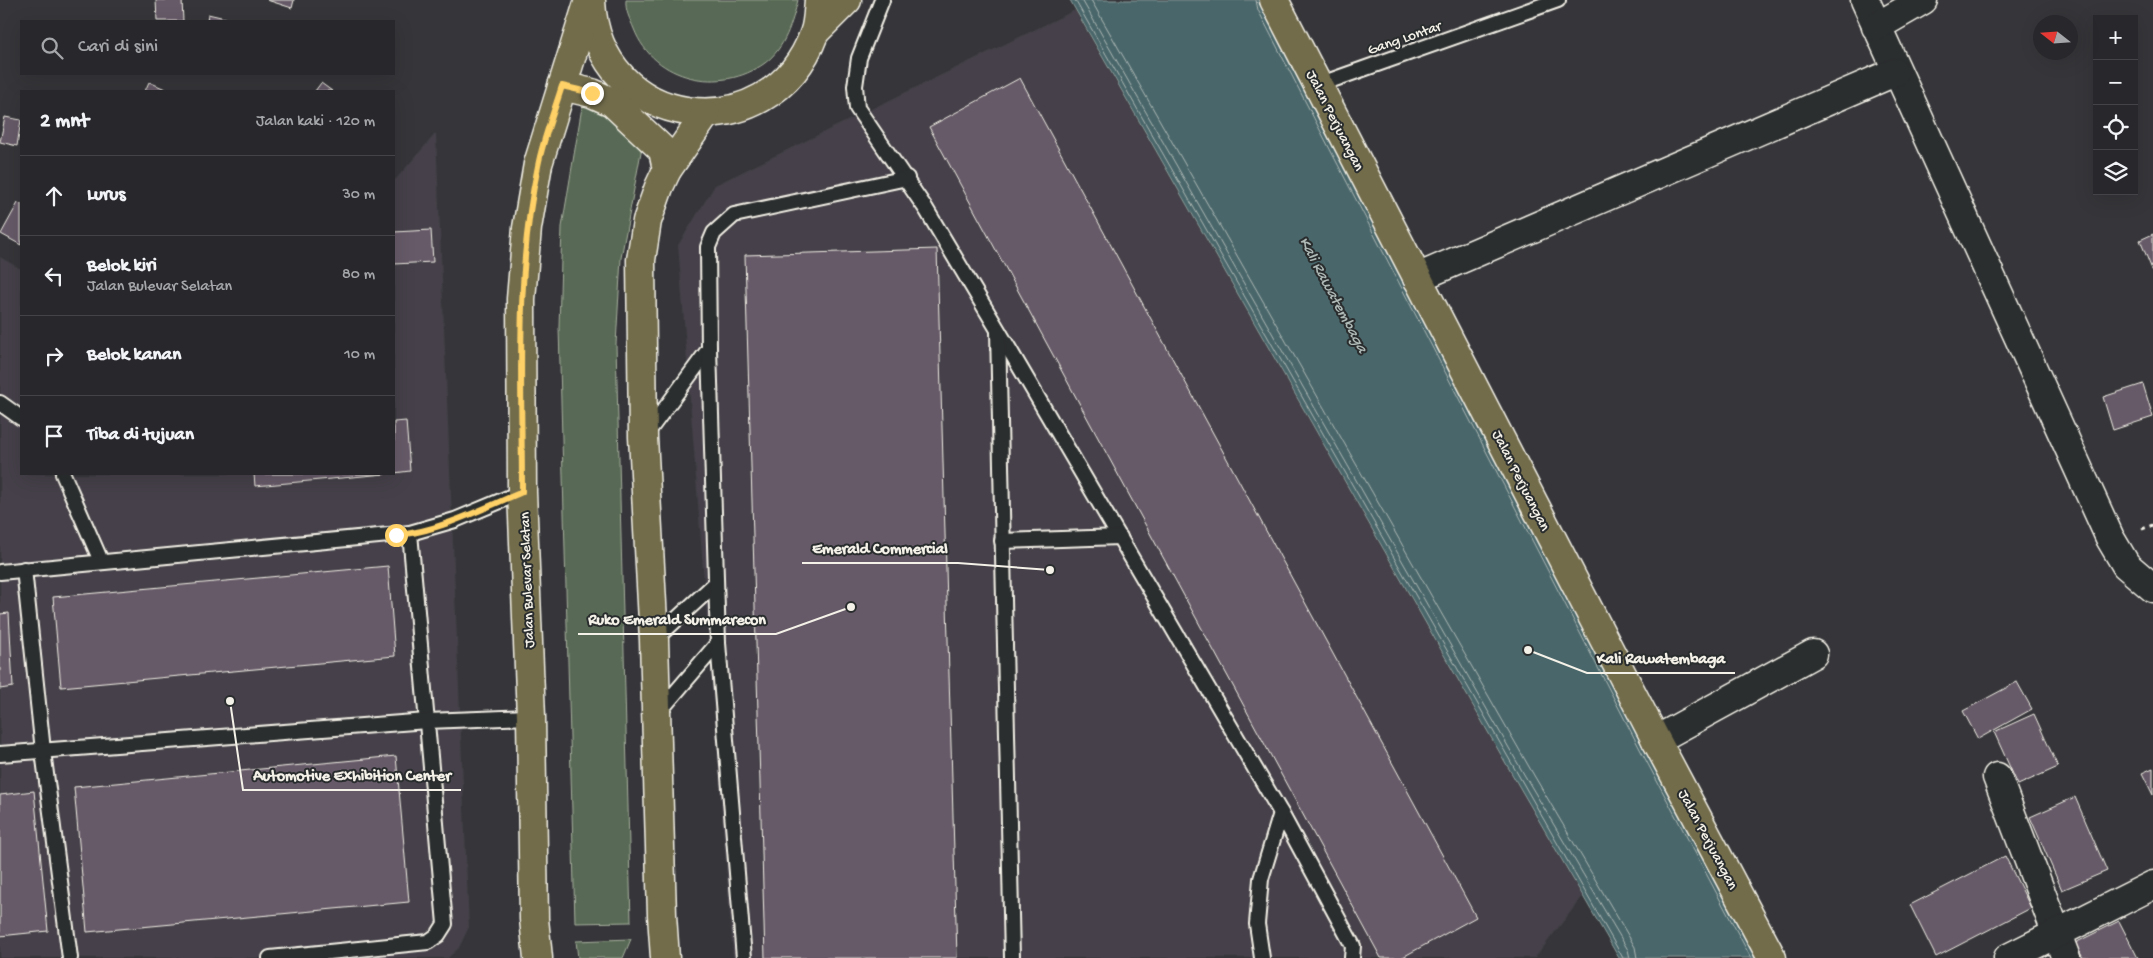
<!DOCTYPE html>
<html lang="id">
<head>
<meta charset="utf-8">
<style>
	body { margin:0; font-family:"Gochi Hand",sans-serif; background:#303034; color:#f1f3f6 }
	.controls { position:absolute; right:15px; top:15px; display:grid; overflow:hidden; border-radius:0px; box-shadow:0 5px 20px #0002 }
	.controls button { width:45px; height:45px; display:grid; place-items:center; padding:0; border:0; border-bottom:1px solid #444448; background:#28282c; color:#f1f3f6; font:25px sans-serif }
	.compass { position:absolute; left:2033px; top:15px; width:45px; height:45px; border-radius:50%; background:#28282c; box-shadow:0 5px 20px #0002; rotate:287deg }
	.stop { position:absolute; width:15px; height:15px; margin:-11px; border:4px solid #ffd166; border-radius:50%; background:#fff }
	.stop.end { background:#ffd166; border-color:#fff; box-shadow:0 1px 5px #0008 }
	.list { margin:0; padding:0; list-style:none }
	h2 { display:flex; justify-content:space-between; align-items:center; height:65px; margin:0; padding:0 20px; font-size:21px }
	h2 small { font-size:16px; font-weight:400; color:#a5a6a9 }
	.list li { display:grid; grid-template-columns:32px 1fr auto; gap:15px; align-items:center; box-sizing:border-box; height:80px; padding:0 20px; border-top:1px solid #444448 }
	.list b { display:block; font-size:19px; white-space:nowrap }
	.list p { margin:0; font-size:16px; white-space:nowrap; color:#a5a6a9 }
	.list em { font-size:16px; font-style:normal; color:#a5a6a9 }
	.icon { flex:none; width:28px; height:28px; fill:none; stroke:currentColor; stroke-width:2; stroke-linecap:round; stroke-linejoin:round }
	.map { position:relative; flex:none; width:2153px; height:958px; overflow:hidden }
	.search { position:absolute; background:#28282c; box-shadow:0 5px 20px #0002; left:20px; top:20px; width:375px; height:55px; display:flex; align-items:center; gap:12px; box-sizing:border-box; padding:0 18px; border-radius:0px; color:#a5a6a9; font-size:19px }
	.panel { position:absolute; background:#28282c; box-shadow:0 5px 20px #0002; left:20px; top:90px; width:375px; height:385px; border-radius:0px }
	.map>svg:first-child { display:block }
	.built { fill:#444148 }
	.green { fill:#596b55; stroke:#a6ae9e }
	.water { fill:#48666a; stroke:#8d9e9c }
	.lines { fill:none; stroke-linecap:round; stroke-linejoin:round }
	.shore { stroke:#afb9b6; stroke-width:1 }
	.building { fill:#665a68; stroke:#f4f1e8 }
	.service-casing { stroke:#f4f1e8; stroke-width:18 }
	.minor-casing { stroke:#f4f1e8; stroke-width:31 }
	.primary-casing { stroke:#f4f1e8; stroke-width:31 }
	.path { stroke:#f4f1e8; stroke-width:3; stroke-dasharray:4 4; stroke-linecap:butt }
	.service { stroke:#2a2d2e; stroke-width:14 }
	.minor { stroke:#2a2d2e; stroke-width:28 }
	.primary { stroke:#726c4b; stroke-width:28 }
	.route { stroke:#ffd166; stroke-width:6 }
	.labels { text-anchor:middle; stroke-width:4; stroke-linejoin:round; paint-order:stroke }
	.street-label { font-size:15px; fill:#f4f1e8; stroke:#2a2d2e }
	.water-label { font-size:16px; font-style:italic; fill:#afb9b6; stroke:#2a2d2e }
	.leader { fill:none; stroke:#f4f1e8; stroke-width:2 }
	.callout-dot { fill:#f4f1e8; stroke:#2a2d2e; stroke-width:2 }
	.callout-label { font-size:16px; text-anchor:middle; font-weight:bold; fill:#f4f1e8; stroke:#2a2d2e; stroke-width:4; stroke-linejoin:round; paint-order:stroke }
</style>
</head>
<body>
<div class="map">
<svg width="2153" height="958" viewBox="0 0 2153 958">
	<rect width="100%" height="100%" fill="#36363a"/>
	<filter id="ink" filterUnits="userSpaceOnUse"><feTurbulence type="fractalNoise" baseFrequency=".02" numOctaves="2"/><feDisplacementMap in="SourceGraphic" scale="10" xChannelSelector="R" yChannelSelector="G"/><feConvolveMatrix kernelMatrix="1 2 1 2 8 2 1 2 1" color-interpolation-filters="sRGB"/></filter>
	<g filter="url(#ink)">
		<!-- built -->
		<g class="built">
			<polygon points="1075,10 1583,896 1535,958 733,958 678,245 715,185"/>
			<polygon points="436,133 469,927 459,948 448,958 0,958 0,257 21,269 21,474 394,474 394,181"/>
		</g>
		<!-- green -->
		<g class="green">
			<path d="M626,0H798C792,23 785,48 765,63C721,95 654,81 634,29C630,19 625,11 626,0Z"/>
			<polygon points="590,99 641,133 641,152 621,258 616,344 631,922 575,923 559,327 562,227 582,107"/>
			<polygon points="631,939 623,958 578,958 576,941"/>
		</g>
		<!-- water -->
		<polygon class="water" points="1070,0 1274,0 1772,958 1619,958 1516,781"/>
		<g class="lines">
			<!-- shore -->
			<g class="shore">
				<polyline points="1075,0 1623,958"/>
				<polyline points="1082,0 1525,776 1628,950 1630,958"/>
				<polyline points="1091,0 1532,772 1635,947 1637,958"/>
				<polyline points="1256,0 1258,10 1640,749 1751,958"/>
			</g>
		</g>
		<!-- building -->
		<g class="building">
			<polygon points="156,0 182,0 183,21 157,21"/>
			<polygon points="267,0 294,0 292,8"/>
			<polygon points="208,14 238,21 207,21"/>
			<polygon points="1020,78 1476,917 1401,958 1381,958 929,127"/>
			<polygon points="149,82 170,91 145,91"/>
			<polygon points="321,83 332,91 315,91"/>
			<polygon points="5,117 21,120 17,146 0,142"/>
			<polygon points="18,203 21,204 21,245 1,234"/>
			<polygon points="431,230 433,262 394,264 394,232"/>
			<polygon points="2153,234 2153,272 2140,240"/>
			<polygon points="937,249 957,958 765,958 745,255"/>
			<polygon points="2143,384 2153,417 2113,430 2103,397"/>
			<polygon points="406,421 410,471 394,473 394,422"/>
			<polygon points="254,474 385,474 255,486"/>
			<polygon points="388,566 395,656 61,687 53,597"/>
			<polygon points="9,613 13,687 0,689 0,614"/>
			<polygon points="2017,682 2032,709 1978,739 1963,711"/>
			<polygon points="2034,714 2058,767 2018,785 1994,732"/>
			<polygon points="396,756 409,902 87,932 74,787"/>
			<polygon points="2153,768 2153,795 2142,773"/>
			<polygon points="34,791 48,931 0,936 0,795"/>
			<polygon points="2075,797 2107,871 2062,890 2030,817"/>
			<polygon points="2005,856 2031,908 1936,957 1910,905"/>
			<polygon points="2119,921 2138,958 2083,958 2075,943"/>
		</g>
		<g class="lines">
			<!-- service casing -->
			<g class="service-casing">
				<g id="service">
					<polyline points="882,0 859,58 855,86 857,108 926,209 998,330 1281,813 1353,946 1352,958"/>
					<polyline points="1318,85 1558,0"/>
					<polyline points="998,331 1012,958"/>
					<polyline points="0,403 21,418"/>
					<polyline points="647,433 709,349"/>
					<polyline points="63,474 101,561"/>
					<polyline points="410,533 455,520 522,492"/>
					<polyline points="1002,541 1120,537"/>
					<polyline points="24,569 43,751 70,958"/>
					<polyline points="0,572 410,533 445,924 438,935 428,942 270,958"/>
					<polyline points="654,640 716,583"/>
					<polyline points="658,713 718,643"/>
					<polyline points="0,754 427,721 531,717"/>
					<polyline points="744,958 718,643 709,349 708,247 714,233 734,215 907,178"/>
					<polyline points="1262,958 1257,924 1261,879 1281,813"/>
				</g>
			</g>
			<!-- minor casing -->
			<g class="minor-casing">
				<g id="minor">
					<polyline points="1865,0 2110,538 2126,565 2153,588"/>
					<polyline points="1876,27 1923,0"/>
					<polyline points="1417,278 1895,72"/>
					<polyline points="1656,740 1813,654"/>
					<polyline points="1997,777 2066,958"/>
					<polyline points="2008,958 2153,885"/>
				</g>
			</g>
			<!-- primary casing -->
			<g class="primary-casing">
				<g id="primary">
					<polyline points="1274,0 1656,740 1772,958"/>
					<path d="M591,1C597,131 770,154 814,34C818,24 818,11 819,0"/>
					<polyline points="815,32 847,0"/>
					<polyline points="562,86 592,93 612,102 663,150 667,170"/>
					<polyline points="538,958 534,919 531,717 522,492 521,299 527,228 538,164 589,0"/>
					<polyline points="665,958 662,915 654,640 643,437 641,260 647,221 659,187 667,170 706,114"/>
				</g>
			</g>
			<!-- path -->
			<polyline class="path" points="2142,529 2153,525"/>
			<!-- service -->
			<use href="#service" class="service"/>
			<!-- minor -->
			<use href="#minor" class="minor"/>
			<!-- primary -->
			<use href="#primary" class="primary"/>
		</g>
	</g>
	<g class="lines" filter="url(#ink)">
		<!-- route -->
		<path class="route" d="M396,535C435,533 487,507 522,492C522,383 515,273 538,166C543,139 554,112 562,86L592,93"/>
	</g>
	<g class="labels">
		<!-- street labels -->
		<g class="street-label">
			<text transform="translate(1404 37) rotate(-19)" y="5">Gang Lontar</text>
			<text transform="translate(1336 120) rotate(63)" y="5">Jalan Perjuangan</text>
			<text transform="translate(1522 480) rotate(63)" y="5">Jalan Perjuangan</text>
			<text transform="translate(526 580) rotate(-92)" y="5">Jalan Bulevar Selatan</text>
			<text transform="translate(1709 839) rotate(62)" y="5">Jalan Perjuangan</text>
		</g>
		<!-- water labels -->
		<g class="water-label">
			<text transform="translate(1335 294) rotate(62)" y="6">Kali Rawatembaga</text>
		</g>
	</g>
	<!-- callouts -->
	<path class="leader" d="M1050 570L958 563H802M851 607L776 634H578M1528 650L1587 673H1735M230 701L243 790H461"/>
	<g class="callout-dot">
		<circle cx="1050" cy="570" r="5"/>
		<circle cx="851" cy="607" r="5"/>
		<circle cx="1528" cy="650" r="5"/>
		<circle cx="230" cy="701" r="5"/>
	</g>
	<g class="callout-label">
		<text x="880" y="553">Emerald Commercial</text>
		<text x="677" y="624">Ruko Emerald Summarecon</text>
		<text x="1661" y="663">Kali Rawatembaga</text>
		<text x="352" y="780">Automotive Exhibition Center</text>
	</g>
</svg>
<div class="controls">
<button>+</button>
<button>−</button>
<button><svg class="icon" aria-label="locate" viewBox="0 0 24 24"><circle cx="12" cy="12" r="6"/><path d="M12 2v4M12 18v4M2 12h4M18 12h4"/></svg></button>
<button><svg class="icon" aria-label="layers" viewBox="0 0 24 24"><path d="M12 4l9 5-9 5-9-5zM3 14l9 5 9-5"/></svg></button>
</div>
<svg class="compass" viewBox="-18 -18 36 36"><path d="M0-13l5 13h-10z" fill="#e53935"/><path d="M0 13l5-13h-10z" fill="#a5a6a9"/></svg>
<div class="stop" style="left:396px;top:535px"></div>
<div class="stop end" style="left:592px;top:93px"></div>
<div class="search"><svg class="icon" aria-label="search" viewBox="0 0 24 24"><circle cx="10" cy="10" r="6"/><path d="M15 15l6 6"/></svg>Cari di sini</div>
<section class="panel">
<h2>2 mnt<small>Jalan kaki · 120 m</small></h2>
<ul class="list">
<li><svg class="icon" aria-label="ahead" viewBox="0 0 24 24"><path d="M12 20V5M6 11l6-6 6 6"/></svg><div><b>Lurus</b></div><em>30 m</em></li>
<li><svg class="icon" aria-label="left" viewBox="0 0 24 24"><path d="M17 20v-9H6M10 6l-5 5 5 5"/></svg><div><b>Belok kiri</b><p>Jalan Bulevar Selatan</p></div><em>80 m</em></li>
<li><svg class="icon" aria-label="right" viewBox="0 0 24 24"><path d="M7 20v-9h11M14 6l5 5-5 5"/></svg><div><b>Belok kanan</b></div><em>10 m</em></li>
<li><svg class="icon" aria-label="arrive" viewBox="0 0 24 24"><path d="M6 21V4h12l-3 4 3 4H6"/></svg><div><b>Tiba di tujuan</b></div></li>
</ul>
</section>
</div>
</body>
</html>
